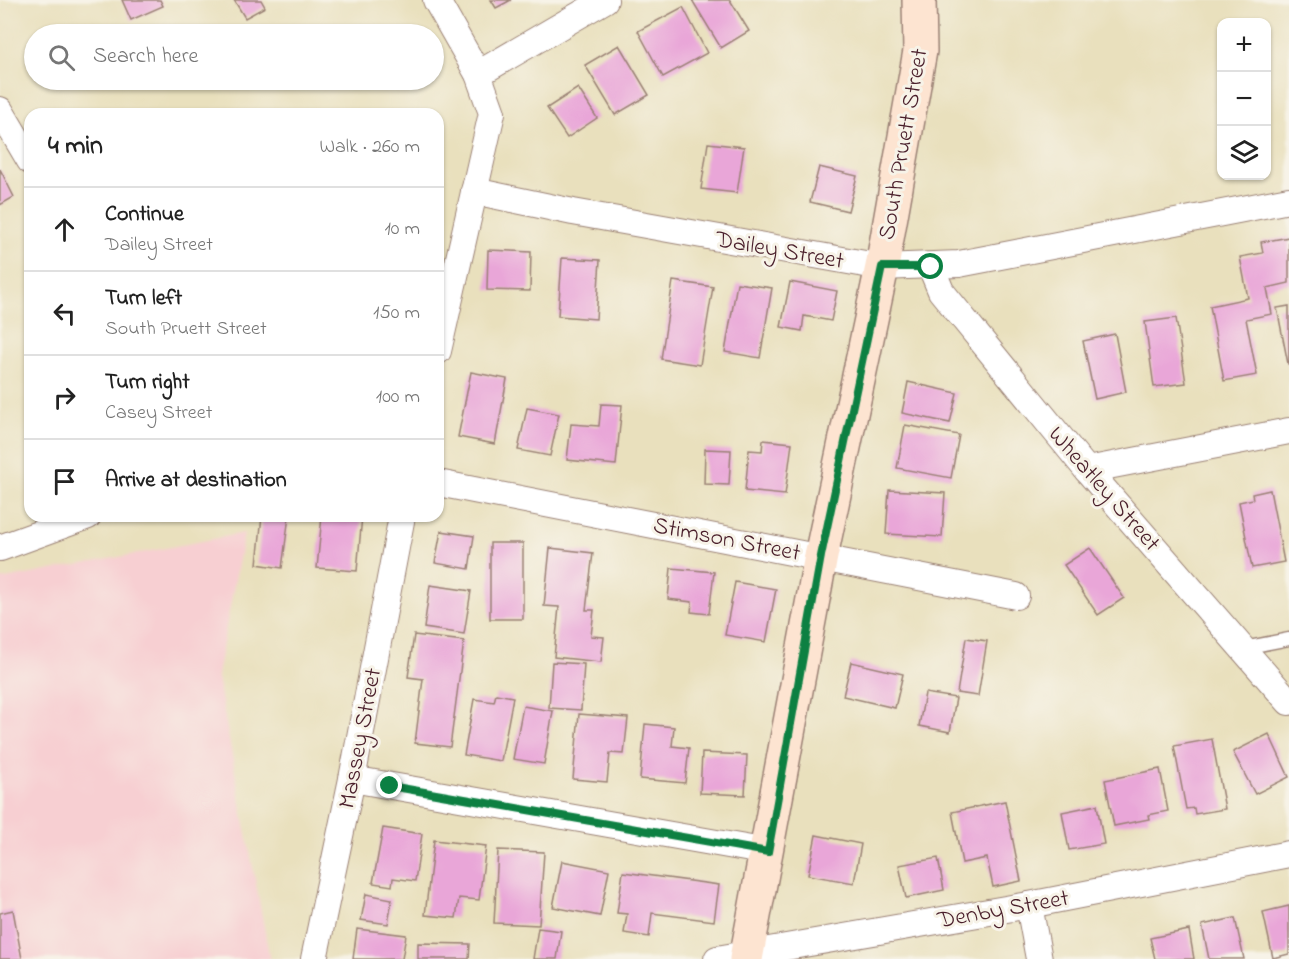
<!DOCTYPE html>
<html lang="en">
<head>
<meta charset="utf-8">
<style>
	body { margin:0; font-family:"Indie Flower",sans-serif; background:#f6f6f6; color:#222 }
	.controls { position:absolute; right:18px; top:18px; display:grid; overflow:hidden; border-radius:12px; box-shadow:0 2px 4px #0004 }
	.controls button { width:54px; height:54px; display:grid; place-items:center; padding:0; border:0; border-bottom:2px solid #e0e0e0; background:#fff; color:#222; font:30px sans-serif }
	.stop { position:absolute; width:18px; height:18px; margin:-14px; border:4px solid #0b8043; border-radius:50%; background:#fff }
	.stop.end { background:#0b8043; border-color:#fff; box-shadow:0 2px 6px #0008 }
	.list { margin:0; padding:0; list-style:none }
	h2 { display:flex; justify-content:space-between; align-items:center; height:78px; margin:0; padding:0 24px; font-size:26px }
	h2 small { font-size:20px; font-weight:400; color:#767676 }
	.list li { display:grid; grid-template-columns:39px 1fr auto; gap:18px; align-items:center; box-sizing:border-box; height:84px; padding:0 24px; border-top:2px solid #e0e0e0 }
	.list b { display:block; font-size:22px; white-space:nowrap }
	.list p { margin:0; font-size:20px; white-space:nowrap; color:#767676 }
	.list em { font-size:20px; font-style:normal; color:#767676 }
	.icon { flex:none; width:33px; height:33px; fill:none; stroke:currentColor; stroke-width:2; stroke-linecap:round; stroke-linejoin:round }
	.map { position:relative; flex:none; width:1289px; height:959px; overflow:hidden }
	.search { position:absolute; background:#fff; box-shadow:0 2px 4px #0004; left:24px; top:24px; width:420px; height:66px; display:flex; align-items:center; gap:15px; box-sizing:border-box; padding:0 21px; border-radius:33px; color:#767676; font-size:22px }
	.panel { position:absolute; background:#fff; box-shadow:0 2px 4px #0004; left:24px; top:108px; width:420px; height:414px; border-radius:18px }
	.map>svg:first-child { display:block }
	.built { fill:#f7cfd2 }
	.building { fill:#e9a6d8 }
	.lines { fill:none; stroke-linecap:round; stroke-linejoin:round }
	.lane-casing { stroke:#9a8074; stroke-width:15 }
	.street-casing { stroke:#9a8074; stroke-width:28 }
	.secondary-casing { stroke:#9a8074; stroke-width:36 }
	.lane { stroke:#fff; stroke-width:12 }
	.street { stroke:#fff; stroke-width:26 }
	.secondary { stroke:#fde4d1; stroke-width:33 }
	.route { stroke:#0b8043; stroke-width:8 }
	.labels { text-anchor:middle; stroke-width:6; stroke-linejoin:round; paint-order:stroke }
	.street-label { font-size:24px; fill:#4a1f2b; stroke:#f7f3e8 }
</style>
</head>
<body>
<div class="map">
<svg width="1289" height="959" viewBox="0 0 1289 959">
	<rect width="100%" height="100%" fill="#f7f3e8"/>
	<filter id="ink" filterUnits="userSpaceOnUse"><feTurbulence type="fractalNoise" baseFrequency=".0167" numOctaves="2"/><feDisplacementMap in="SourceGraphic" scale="12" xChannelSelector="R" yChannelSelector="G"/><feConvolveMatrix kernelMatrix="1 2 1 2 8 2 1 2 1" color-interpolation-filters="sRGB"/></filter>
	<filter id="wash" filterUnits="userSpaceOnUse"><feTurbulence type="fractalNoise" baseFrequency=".008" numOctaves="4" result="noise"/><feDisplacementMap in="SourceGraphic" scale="24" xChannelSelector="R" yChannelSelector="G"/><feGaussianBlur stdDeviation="1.35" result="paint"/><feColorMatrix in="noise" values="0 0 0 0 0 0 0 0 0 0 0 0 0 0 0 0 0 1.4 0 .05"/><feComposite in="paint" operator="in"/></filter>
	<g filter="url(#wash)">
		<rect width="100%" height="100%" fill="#e9e0bd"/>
		<!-- built -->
		<polygon class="built" points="244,533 217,675 270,959 0,959 0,580"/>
		<g id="blocks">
			<!-- building -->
			<g class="building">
				<polygon points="122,0 160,0 163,6 131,20"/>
				<polygon points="234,0 261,0 265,7 245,18"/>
				<polygon points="491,0 511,0 496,8"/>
				<polygon points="692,0 730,0 749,31 721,48"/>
				<polygon points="683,7 707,53 663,77 638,31"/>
				<polygon points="619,45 649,95 615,115 585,65"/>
				<polygon points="578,88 597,118 567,138 547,108"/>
				<polygon points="708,143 744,147 737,193 701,189"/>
				<polygon points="819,167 857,176 848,211 810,202"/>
				<polygon points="0,169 14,197 0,205"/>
				<polygon points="1289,237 1289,283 1267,288 1272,314 1246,319 1257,375 1224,381 1210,306 1248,298 1240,257 1263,253 1261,242"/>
				<polygon points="488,250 531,252 530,291 487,290"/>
				<polygon points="562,258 600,260 596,319 558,316"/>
				<polygon points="673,281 713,287 700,365 661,359"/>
				<polygon points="790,282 837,291 831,321 804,316 802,331 781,327"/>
				<polygon points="737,283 772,288 760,358 725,352"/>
				<polygon points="1289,306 1289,364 1288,364 1277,308"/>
				<polygon points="1176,318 1186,383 1154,387 1145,322"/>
				<polygon points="1115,334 1126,392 1095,399 1083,341"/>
				<polygon points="471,372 507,379 495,444 458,437"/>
				<polygon points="908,382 957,393 950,423 902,413"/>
				<polygon points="601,404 622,405 616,465 567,460 571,424 599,426"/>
				<polygon points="527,408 559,414 550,456 518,450"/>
				<polygon points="905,425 959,435 951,478 897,468"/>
				<polygon points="763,440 792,443 785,495 745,491 749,450 762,451"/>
				<polygon points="705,449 731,450 729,485 704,484"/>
				<polygon points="889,490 945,493 942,537 886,534"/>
				<polygon points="1270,490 1284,562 1252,568 1239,502 1253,499 1252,494"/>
				<polygon points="262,516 289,516 282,568 257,564"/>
				<polygon points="322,516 362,516 357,571 317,568"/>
				<polygon points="441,531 474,536 469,569 435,563"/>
				<rect x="490" y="543" width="33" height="76"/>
				<polygon points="550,548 593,553 586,610 594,610 591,636 604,637 601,662 554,657 559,607 544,606"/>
				<polygon points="1090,548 1124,598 1098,615 1064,565"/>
				<polygon points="671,568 714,572 709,614 691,612 692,602 668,599"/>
				<polygon points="735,582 776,589 766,642 725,635"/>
				<polygon points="430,585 471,591 464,634 424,628"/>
				<polygon points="414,635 464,641 450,747 415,743 423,679 408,677"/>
				<polygon points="966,638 987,641 978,696 957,693"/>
				<polygon points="552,662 584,664 581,710 549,708"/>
				<polygon points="851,662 903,674 895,708 843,696"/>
				<polygon points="925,693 956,698 950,732 919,726"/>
				<polygon points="496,694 513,697 501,761 464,755 474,699 494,702"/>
				<polygon points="523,706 553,711 544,764 513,759"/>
				<polygon points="579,714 628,718 624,754 610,753 607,782 573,779"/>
				<polygon points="645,724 674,727 672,746 689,748 685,783 640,779"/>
				<polygon points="1269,734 1289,777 1255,794 1233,752"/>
				<polygon points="1212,739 1225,809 1195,814 1194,808 1186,809 1174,746"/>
				<polygon points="702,753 747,755 745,795 700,793"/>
				<polygon points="1160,769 1168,811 1148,815 1149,819 1114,826 1105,780"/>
				<polygon points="1005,801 1021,881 993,887 987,858 962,863 952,812"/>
				<polygon points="1097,805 1104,844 1069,850 1062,812"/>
				<polygon points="383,828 422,834 415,881 393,878 392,886 373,883"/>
				<polygon points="816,835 861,844 854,883 808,875"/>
				<polygon points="434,840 486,846 479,900 459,898 456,918 425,915"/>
				<polygon points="498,850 544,852 539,925 494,923"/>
				<polygon points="938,858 944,890 906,898 899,865"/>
				<polygon points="562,861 609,870 600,916 553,907"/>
				<polygon points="623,872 719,885 714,921 652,913 649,937 624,933 627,914 617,913"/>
				<polygon points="366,894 392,899 388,924 361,920"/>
				<polygon points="1289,906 1289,954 1273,958 1263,912"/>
				<polygon points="13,910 22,959 0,959 0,913"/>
				<polygon points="1235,918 1244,959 1209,959 1202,925"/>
				<polygon points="538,928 561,931 557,959 533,959"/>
				<polygon points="357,929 406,935 402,959 353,959"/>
				<polygon points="1189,930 1194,959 1155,959 1150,938"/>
				<polygon points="418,943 470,944 469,959 418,959"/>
			</g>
		</g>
	</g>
	<g filter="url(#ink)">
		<use href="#blocks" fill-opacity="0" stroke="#9a8074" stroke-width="1.5"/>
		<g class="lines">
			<!-- lane casing -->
			<g class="lane-casing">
				<polyline id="lane" points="1244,648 1289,639"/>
			</g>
			<!-- street casing -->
			<g class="street-casing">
				<g id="street">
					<polyline points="436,0 478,74 492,113 438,351"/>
					<polyline points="478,74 605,0"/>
					<polyline points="0,110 30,161"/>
					<polyline points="474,191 573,212 882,267 959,264 1289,200"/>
					<polyline points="931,267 941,291 1087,470 1289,702"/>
					<polyline points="1087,470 1289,431"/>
					<polyline points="438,483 1016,596"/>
					<polyline points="0,548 88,516"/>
					<polyline points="352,779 768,852"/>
					<polyline points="1029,905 1039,959"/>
					<polyline points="314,959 352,779 402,516"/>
					<polyline points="717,959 1029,905 1289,854"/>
				</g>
			</g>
			<!-- secondary casing -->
			<g class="secondary-casing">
				<polyline id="secondary" points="746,959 821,556 882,267 920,51 919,0"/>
			</g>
			<!-- lane -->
			<use href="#lane" class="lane"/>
			<!-- street -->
			<use href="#street" class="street"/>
			<!-- secondary -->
			<use href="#secondary" class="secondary"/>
		</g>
	</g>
	<g class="lines" filter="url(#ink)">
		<!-- route -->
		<polyline class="route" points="390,786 768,852 821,556 882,267 931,267"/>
	</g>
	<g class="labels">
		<!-- street labels -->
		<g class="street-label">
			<text transform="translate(902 144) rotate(-80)" y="8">South Pruett Street</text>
			<text transform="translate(780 249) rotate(10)" y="8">Dailey Street</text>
			<text transform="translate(1105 488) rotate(49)" y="8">Wheatley Street</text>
			<text transform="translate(727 538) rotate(11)" y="8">Stimson Street</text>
			<text transform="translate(359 738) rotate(-79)" y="8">Massey Street</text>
			<text transform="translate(1003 908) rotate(-10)" y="8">Denby Street</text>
		</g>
	</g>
</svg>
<div class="controls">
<button>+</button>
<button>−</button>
<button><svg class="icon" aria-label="layers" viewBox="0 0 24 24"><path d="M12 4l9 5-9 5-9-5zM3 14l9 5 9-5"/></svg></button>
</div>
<div class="stop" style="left:931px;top:267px"></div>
<div class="stop end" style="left:390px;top:786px"></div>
<div class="search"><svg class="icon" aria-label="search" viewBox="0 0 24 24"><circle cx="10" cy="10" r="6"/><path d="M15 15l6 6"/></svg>Search here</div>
<section class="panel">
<h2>4 min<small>Walk · 260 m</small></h2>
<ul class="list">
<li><svg class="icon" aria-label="ahead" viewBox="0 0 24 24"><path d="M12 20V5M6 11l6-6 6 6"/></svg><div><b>Continue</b><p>Dailey Street</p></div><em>10 m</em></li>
<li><svg class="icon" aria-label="left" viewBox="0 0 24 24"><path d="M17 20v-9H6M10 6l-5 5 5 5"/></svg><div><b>Turn left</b><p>South Pruett Street</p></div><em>150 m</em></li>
<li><svg class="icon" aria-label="right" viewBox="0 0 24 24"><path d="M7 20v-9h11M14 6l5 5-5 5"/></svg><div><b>Turn right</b><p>Casey Street</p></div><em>100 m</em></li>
<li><svg class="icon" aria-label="arrive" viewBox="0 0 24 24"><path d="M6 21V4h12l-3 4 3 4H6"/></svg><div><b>Arrive at destination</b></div></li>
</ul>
</section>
</div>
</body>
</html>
